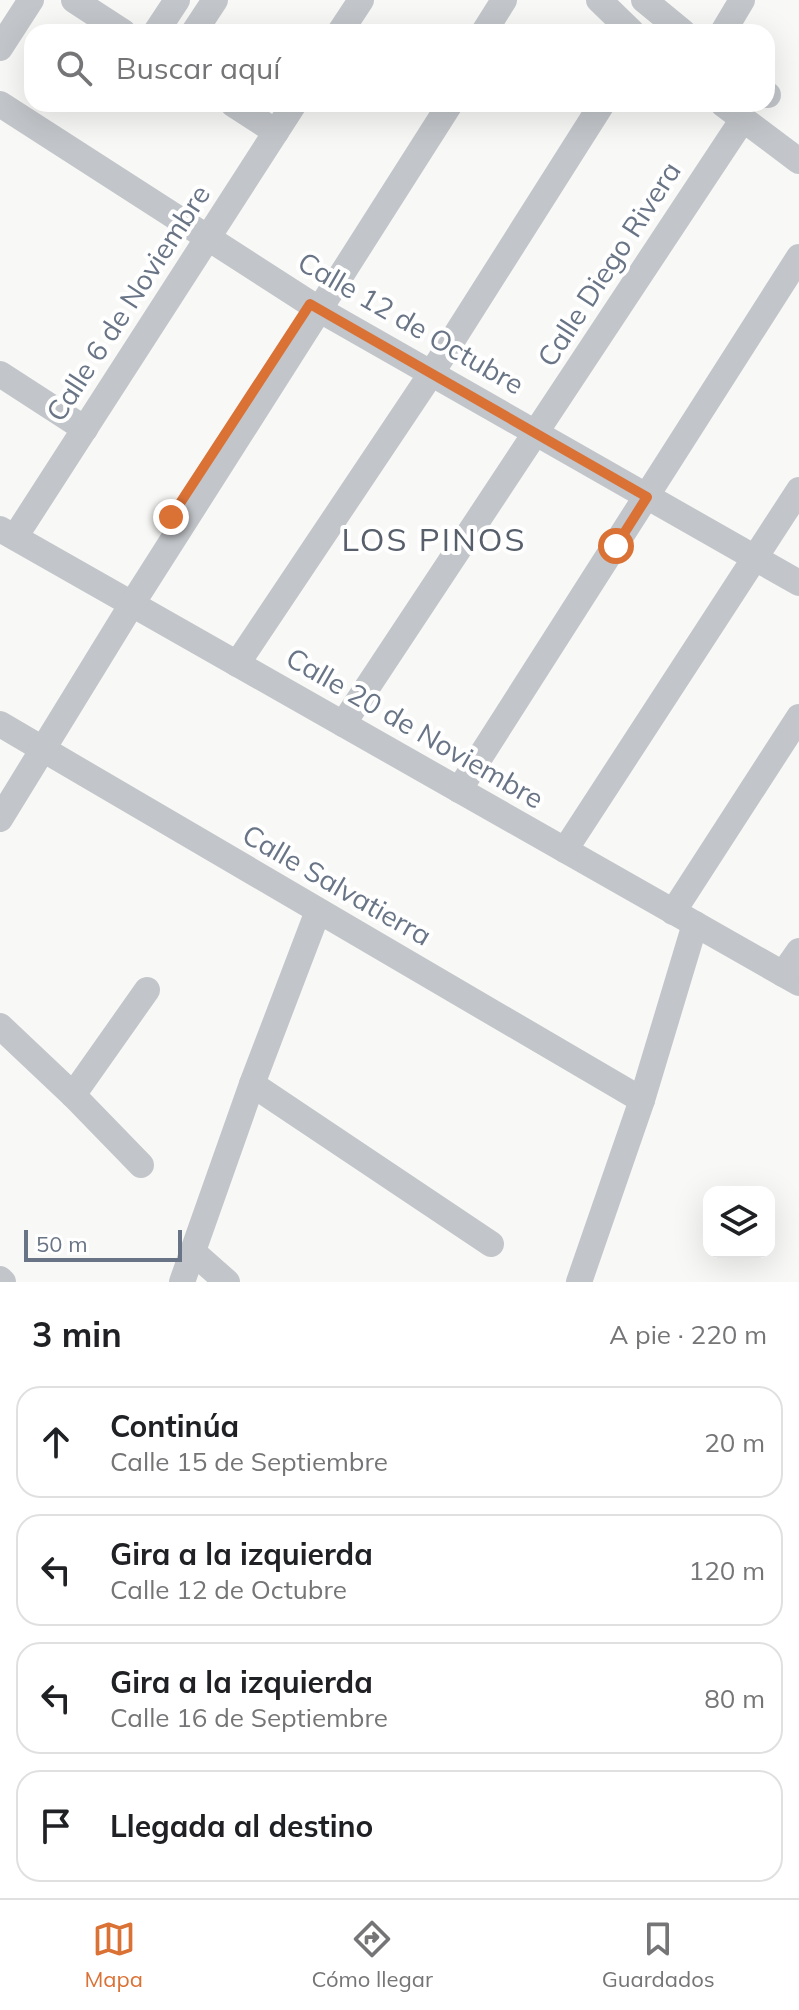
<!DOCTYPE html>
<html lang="es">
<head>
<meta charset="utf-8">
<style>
	body { margin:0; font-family:Mulish,sans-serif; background:#f6f6f6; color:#202124 }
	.controls { position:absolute; right:24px; bottom:24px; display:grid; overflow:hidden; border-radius:16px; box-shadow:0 8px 32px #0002 }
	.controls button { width:72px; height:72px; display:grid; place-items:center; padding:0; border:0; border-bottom:2px solid #e0e0e0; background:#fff; color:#202124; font:40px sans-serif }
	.scale { position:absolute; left:24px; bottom:20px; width:158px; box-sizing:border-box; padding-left:8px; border:4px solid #697586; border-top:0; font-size:22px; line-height:28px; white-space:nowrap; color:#697586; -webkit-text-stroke:6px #fff; paint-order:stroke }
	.stop { position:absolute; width:24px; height:24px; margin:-18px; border:6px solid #da7135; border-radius:50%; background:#fff }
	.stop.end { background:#da7135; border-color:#fff; box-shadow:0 2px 8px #0008 }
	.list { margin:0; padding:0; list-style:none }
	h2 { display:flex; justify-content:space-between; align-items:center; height:104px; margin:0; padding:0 32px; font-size:34px }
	h2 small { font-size:26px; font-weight:400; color:#757577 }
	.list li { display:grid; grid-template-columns:52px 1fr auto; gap:24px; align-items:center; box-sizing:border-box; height:112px; margin:0 16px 16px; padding:0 16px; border:2px solid #e0e0e0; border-radius:24px }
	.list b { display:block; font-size:30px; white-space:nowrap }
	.list p { margin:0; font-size:26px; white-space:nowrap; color:#757577 }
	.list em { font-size:26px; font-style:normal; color:#757577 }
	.icon { flex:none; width:44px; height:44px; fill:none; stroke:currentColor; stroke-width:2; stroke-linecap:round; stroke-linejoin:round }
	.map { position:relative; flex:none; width:799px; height:1282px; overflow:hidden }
	.search { position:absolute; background:#fff; box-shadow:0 8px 32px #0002; left:24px; right:24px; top:24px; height:88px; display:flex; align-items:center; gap:20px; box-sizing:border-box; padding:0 28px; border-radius:24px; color:#757577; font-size:30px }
	.sheet { height:616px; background:#fff }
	nav { display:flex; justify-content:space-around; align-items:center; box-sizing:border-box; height:112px; border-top:2px solid #e0e0e0; background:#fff; font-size:22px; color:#757577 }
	nav a { display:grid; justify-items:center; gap:4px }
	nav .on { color:#da7135 }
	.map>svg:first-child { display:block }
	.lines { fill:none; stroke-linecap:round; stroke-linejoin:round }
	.minor { stroke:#c2c5c9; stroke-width:26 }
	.route { stroke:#da7135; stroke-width:10 }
	.labels { text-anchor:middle; stroke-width:8; stroke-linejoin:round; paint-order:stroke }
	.street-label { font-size:28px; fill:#697586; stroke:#fff }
	.quarter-label { font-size:32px; letter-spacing:2px; fill:#575f6b; stroke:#fff }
</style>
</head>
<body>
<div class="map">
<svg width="799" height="1282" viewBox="0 0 799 1282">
	<rect width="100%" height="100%" fill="#f8f9f6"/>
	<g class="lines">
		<!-- minor -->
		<g class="minor">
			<polyline points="74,0 123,32"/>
			<polyline points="599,0 632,32"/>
			<polyline points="644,0 683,32"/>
			<polyline points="156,32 177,0"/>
			<polyline points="194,32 215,0"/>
			<polyline points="340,32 361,0"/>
			<polyline points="484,32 504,0"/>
			<polyline points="723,32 742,0"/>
			<polyline points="0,48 31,0"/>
			<polyline points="767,95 768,95"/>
			<polyline points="0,104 320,310 799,583"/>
			<polyline points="233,104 276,132"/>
			<polyline points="723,104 799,161"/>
			<polyline points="0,374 85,429"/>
			<polyline points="0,529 799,983"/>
			<polyline points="15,537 294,104"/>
			<polyline points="237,664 431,374 602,104"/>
			<polyline points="0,724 642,1100"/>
			<polyline points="343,724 743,119"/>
			<polyline points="459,790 799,257"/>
			<polyline points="0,819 132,604 450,104"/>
			<polyline points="565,850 799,490"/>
			<polyline points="673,912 799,717"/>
			<polyline points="783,974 799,951"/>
			<polyline points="0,1026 73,1095 141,1165"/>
			<polyline points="252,1084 491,1244"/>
			<polyline points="73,1095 147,990"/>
			<polyline points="193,1252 227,1282"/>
			<polyline points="0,1279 3,1282"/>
			<polyline points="182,1282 252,1084 318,911"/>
			<polyline points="579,1282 642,1100 695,924"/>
		</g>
	</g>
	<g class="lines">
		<!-- route -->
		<polyline class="route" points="171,517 310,304 647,497 616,546"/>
	</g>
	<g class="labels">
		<!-- street labels -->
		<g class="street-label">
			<text transform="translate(609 264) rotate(-57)" y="10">Calle Diego Rivera</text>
			<text transform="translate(128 303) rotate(-57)" y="10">Calle 6 de Noviembre</text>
			<text transform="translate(411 323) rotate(30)" y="10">Calle 12 de Octubre</text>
			<text transform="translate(415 728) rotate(30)" y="10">Calle 20 de Noviembre</text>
			<text transform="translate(337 885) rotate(30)" y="10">Calle Salvatierra</text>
		</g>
		<!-- quarter labels -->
		<g class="quarter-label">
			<text x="434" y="551">LOS PINOS</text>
		</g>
	</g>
</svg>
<div class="controls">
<button><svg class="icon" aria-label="layers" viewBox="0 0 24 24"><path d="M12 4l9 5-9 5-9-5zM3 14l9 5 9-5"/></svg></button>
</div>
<div class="scale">50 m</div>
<div class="stop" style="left:616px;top:546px"></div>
<div class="stop end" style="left:171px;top:517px"></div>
<div class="search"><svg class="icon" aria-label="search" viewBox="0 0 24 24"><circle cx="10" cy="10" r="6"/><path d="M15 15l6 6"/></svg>Buscar aquí</div>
</div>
<section class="sheet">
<h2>3 min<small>A pie · 220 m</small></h2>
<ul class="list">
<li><svg class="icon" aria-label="ahead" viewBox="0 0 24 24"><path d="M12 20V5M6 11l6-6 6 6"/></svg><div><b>Continúa</b><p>Calle 15 de Septiembre</p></div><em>20 m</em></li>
<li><svg class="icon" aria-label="left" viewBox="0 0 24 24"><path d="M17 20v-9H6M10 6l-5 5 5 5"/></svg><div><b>Gira a la izquierda</b><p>Calle 12 de Octubre</p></div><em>120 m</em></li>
<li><svg class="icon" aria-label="left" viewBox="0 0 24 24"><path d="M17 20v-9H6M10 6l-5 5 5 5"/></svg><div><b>Gira a la izquierda</b><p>Calle 16 de Septiembre</p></div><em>80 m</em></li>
<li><svg class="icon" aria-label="arrive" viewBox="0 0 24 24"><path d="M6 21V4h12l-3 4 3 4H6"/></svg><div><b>Llegada al destino</b></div></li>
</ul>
</section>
<nav>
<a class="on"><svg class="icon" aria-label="map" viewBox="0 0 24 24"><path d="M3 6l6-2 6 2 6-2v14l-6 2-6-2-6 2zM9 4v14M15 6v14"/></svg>Mapa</a>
<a><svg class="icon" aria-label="directions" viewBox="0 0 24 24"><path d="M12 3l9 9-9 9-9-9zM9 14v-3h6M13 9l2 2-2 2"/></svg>Cómo llegar</a>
<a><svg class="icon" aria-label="saved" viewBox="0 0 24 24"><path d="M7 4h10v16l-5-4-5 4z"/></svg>Guardados</a>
</nav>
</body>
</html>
